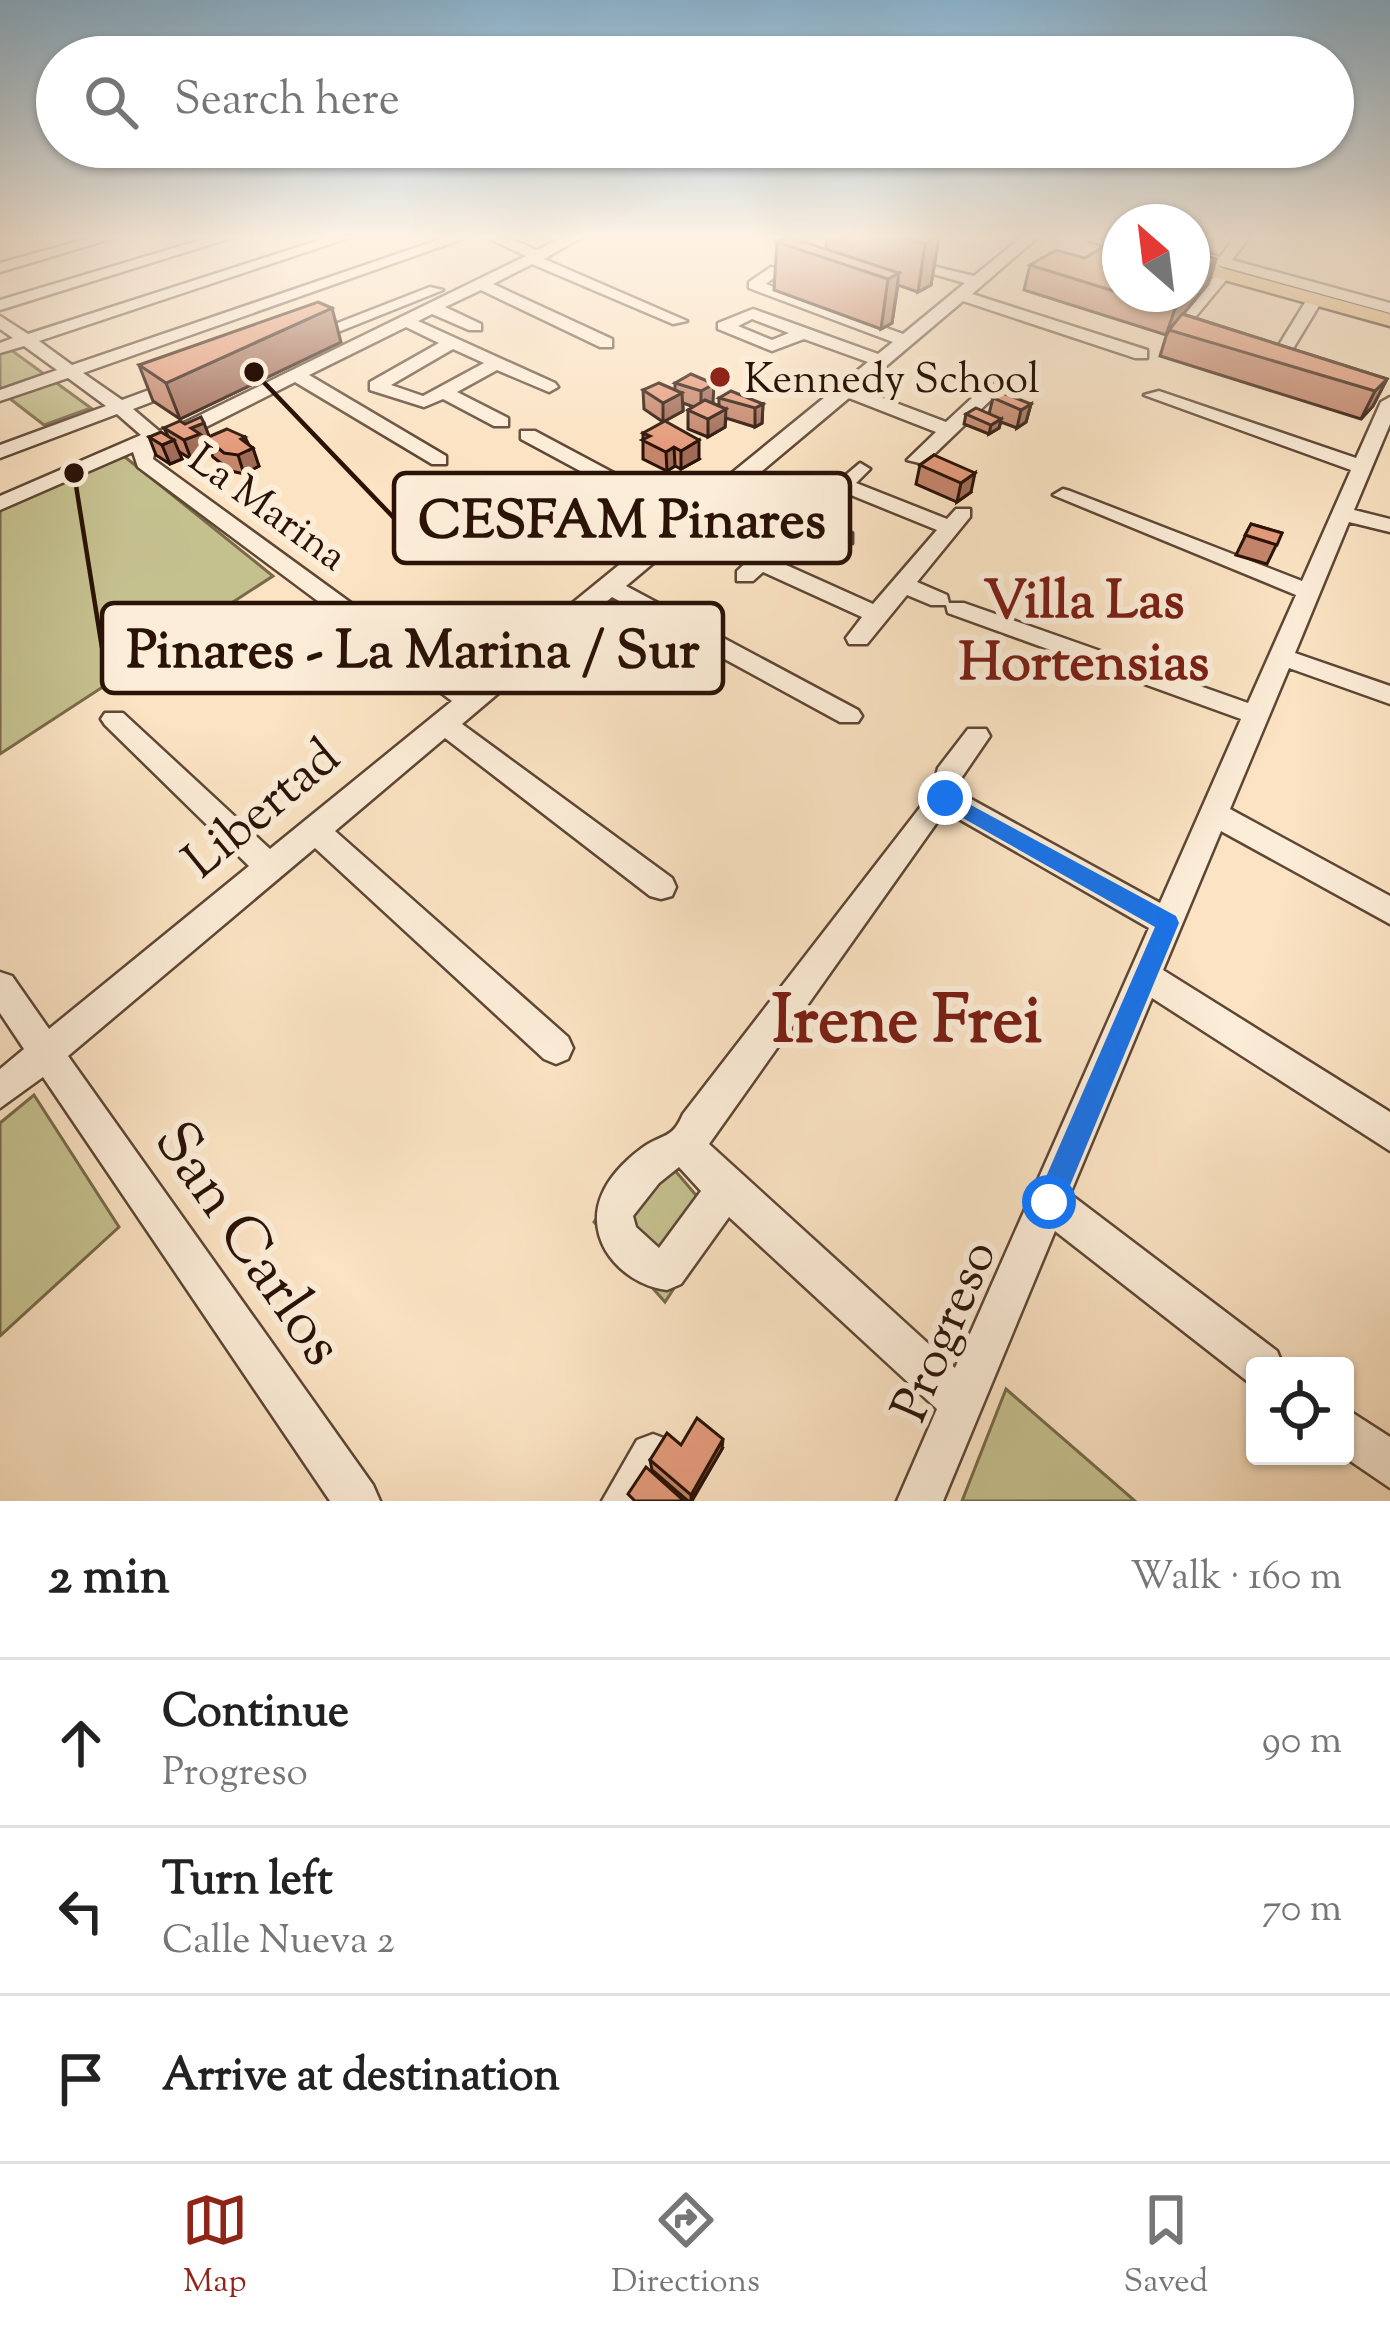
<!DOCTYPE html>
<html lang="en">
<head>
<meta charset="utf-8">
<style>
	body { margin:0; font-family:"Sorts Mill Goudy",serif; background:#f2f2f2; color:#222 }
	.controls { position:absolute; right:36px; bottom:36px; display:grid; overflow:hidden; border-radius:12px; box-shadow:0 3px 9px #0004 }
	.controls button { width:108px; height:108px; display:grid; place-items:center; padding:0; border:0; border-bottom:3px solid #e0e0e0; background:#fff; color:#222; font:60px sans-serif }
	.compass { position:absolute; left:1102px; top:204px; width:108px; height:108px; border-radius:50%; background:#fff; box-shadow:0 3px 9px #0004; rotate:332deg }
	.stop { position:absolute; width:36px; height:36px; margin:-27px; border:9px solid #1a73e8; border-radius:50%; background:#fff }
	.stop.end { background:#1a73e8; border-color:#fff; box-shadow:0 3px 12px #0008 }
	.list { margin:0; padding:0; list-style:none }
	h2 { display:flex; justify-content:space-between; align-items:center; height:156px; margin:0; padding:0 48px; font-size:51px }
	h2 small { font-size:39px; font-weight:400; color:#767676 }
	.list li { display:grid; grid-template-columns:78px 1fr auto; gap:36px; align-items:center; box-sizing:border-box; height:168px; padding:0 48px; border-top:3px solid #e0e0e0 }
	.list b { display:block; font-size:45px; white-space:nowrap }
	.list p { margin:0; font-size:39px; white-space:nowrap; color:#767676 }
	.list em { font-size:39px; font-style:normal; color:#767676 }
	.icon { flex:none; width:66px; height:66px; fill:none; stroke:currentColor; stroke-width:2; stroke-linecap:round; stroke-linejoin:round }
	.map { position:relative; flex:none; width:1390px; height:1501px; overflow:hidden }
	.search { position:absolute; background:#fff; box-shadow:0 3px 9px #0004; left:36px; right:36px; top:36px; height:132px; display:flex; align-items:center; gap:30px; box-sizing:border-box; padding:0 42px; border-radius:66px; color:#767676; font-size:45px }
	.sheet { height:660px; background:#fff }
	nav { display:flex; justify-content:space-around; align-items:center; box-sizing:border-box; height:168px; border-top:3px solid #e0e0e0; background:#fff; font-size:33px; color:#767676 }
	nav a { display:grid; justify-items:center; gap:6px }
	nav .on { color:#8f2418 }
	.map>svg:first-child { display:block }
	.green { fill:#c5c18f; stroke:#786a4a; stroke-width:3 }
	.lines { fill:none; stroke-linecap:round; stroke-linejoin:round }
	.minor-casing { stroke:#5e4635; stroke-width:5 }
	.major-casing { stroke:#2a1206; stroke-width:5 }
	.minor { fill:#fcedd8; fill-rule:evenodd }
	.major { fill:#eec282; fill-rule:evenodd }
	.wall { fill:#c4856b; stroke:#2a1206; stroke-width:3 }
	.shaded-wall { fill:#a06c57; stroke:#2a1206; stroke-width:3 }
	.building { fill:#e49b7c; stroke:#2a1206; stroke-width:3 }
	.route { fill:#1a73e8 }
	.poi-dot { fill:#8f2418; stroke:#fcedd8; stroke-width:4.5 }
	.labels { text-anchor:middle; stroke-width:12; stroke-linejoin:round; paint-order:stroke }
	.far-poi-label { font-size:42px; fill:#2a1206; stroke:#fcedd8; text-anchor:start }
	.far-street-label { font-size:42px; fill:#2a1206; stroke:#fcedd8 }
	.street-label { font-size:51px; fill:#2a1206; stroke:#fcedd8 }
	.neighbourhood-label { font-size:54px; font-weight:bold; fill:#7a1f14; stroke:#fcedd8 }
	.near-street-label { font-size:60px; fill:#2a1206; stroke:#fcedd8 }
	.near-neighbourhood-label { font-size:66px; font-weight:bold; fill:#7a1f14; stroke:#fcedd8 }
	.leader { fill:none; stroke:#2a1206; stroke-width:4.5 }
	.callout-dot { fill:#2a1206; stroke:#fcedd8; stroke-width:4.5 }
	.callout { fill:#fcedd8; stroke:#2a1206; stroke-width:4.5 }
	.callout-label { font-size:54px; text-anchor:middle; font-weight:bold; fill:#2a1206 }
</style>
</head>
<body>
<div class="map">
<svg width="1390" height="1501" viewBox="0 0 1390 1501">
	<rect width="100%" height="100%" fill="#fbe3c3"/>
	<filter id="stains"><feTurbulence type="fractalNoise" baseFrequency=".00167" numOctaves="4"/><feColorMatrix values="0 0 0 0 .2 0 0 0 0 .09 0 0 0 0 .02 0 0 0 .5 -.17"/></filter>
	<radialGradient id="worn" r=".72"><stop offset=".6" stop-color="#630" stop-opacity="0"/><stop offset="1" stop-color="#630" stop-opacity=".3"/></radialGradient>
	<!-- green -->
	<g class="green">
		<polygon points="0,342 91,408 44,425 0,391"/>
		<polygon points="111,457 125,457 273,576 0,754 0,510"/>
		<polygon points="34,1095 119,1227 0,1336 0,1123"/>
		<polygon points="655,1147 718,1221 665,1302 594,1222"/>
		<polygon points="1006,1389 1135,1501 962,1501"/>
	</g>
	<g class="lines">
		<!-- minor casing -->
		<g class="minor-casing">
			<g id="minor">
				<polygon points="94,237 117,237 0,272 0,263"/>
				<polygon points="211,237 234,237 0,310 0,300"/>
				<path d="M329,237H351L39,341L72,365L447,237H468L83,373L122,400L176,380H188V388L133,409L159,431L184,423L526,256L486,237H506L537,250L564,237H582L544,259L687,321L673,324L532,264L493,284L612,339V347H600L481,290L445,307L481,324V330H469L432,314L418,321L555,383L558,387L549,392L497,370L457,392L508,418V426H494L443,399L424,407L370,390V382L439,343L406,327L309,375L446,456V464H432L295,382L198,431L156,444L153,459L468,688L673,521L521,439V431H535L685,511L868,362L804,339L772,351L718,329V323L753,309L878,354L893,342L749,288V282L771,267L783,270L766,284L903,334L965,283L895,263V257L974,276L1022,237H1038L972,294L1147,350V358H1135L963,301L859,389L946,422L987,384H999V392L924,464L907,460L936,432L849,398L743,487L802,512L860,463L870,469L856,483L947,519L956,509H970V517L917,582L947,595L949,603H964L1248,703L1296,595L1053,495L1063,489L1070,491L1302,581L1351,470L1144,395L1159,391L1356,458L1381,402L1390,397V424L1354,510L1390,519V532L1349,522L1295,653L1390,686V704L1289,668L1230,809L1390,896V924L1221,831L1163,970L1390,1112V1151L1152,998L1070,1194L1277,1351L1283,1366H1255V1384L1247,1381L1055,1231L943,1501H897L937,1409L729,1217L681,1284L667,1290C642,1287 619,1272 606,1251C583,1210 607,1174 642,1148C663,1133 672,1140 683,1114L932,792L938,768L968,729H986L990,736L962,777L960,793L1160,903L1241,719L948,613L946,605H931L907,595L867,644H849L846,638L862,617L763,572L753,581H737V571L790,522L732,497L626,586L858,710L862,716L858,722H840L721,657L691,681H673L669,675L703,647L612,597L462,724L672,878L676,887L672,896L661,899L650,896L445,738L335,831L568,1037L573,1048L568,1059L556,1064L544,1059L315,848L68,1056L373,1485L380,1501H330L43,1077L0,1108V1069L24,1049L0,1013V972L12,976L49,1029L249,866L105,725L101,719L105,713H123L270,849L452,701L138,467L133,452L0,510V496L141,435L117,414L0,458V445L106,406L68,378L0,401V390L57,370L24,346L0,353V343L13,338L0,329V316L28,334ZM752,319L789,333L772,340L738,326ZM453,349L484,363L423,396L391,385ZM846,493L937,530L873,604L775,560L807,530L836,543H852V533L818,519ZM945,811L1149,928L955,1368L709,1144ZM679,1167L701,1191L659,1248L636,1227L633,1216L659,1183Z"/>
				<polygon points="773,237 789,237 790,238 783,242"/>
				<polygon points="1235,237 1249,237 1232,260 1390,303 1390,313 1217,265 1231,274 1192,321 1180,321 1180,315 1215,275 1197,267 1199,260 1192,258 1192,250 1220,257"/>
				<polygon points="430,287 443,290 308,344 294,340"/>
				<polygon points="1309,296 1323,299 1288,357 1276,357 1274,353"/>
				<polygon points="1345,1408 1390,1437 1390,1488 1343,1456"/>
				<polygon points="653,1434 669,1440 675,1456 651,1501 602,1501 637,1440"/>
			</g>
		</g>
		<!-- major casing -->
		<g class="major-casing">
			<g id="major">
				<polygon points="1087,237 1120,239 1120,249 1089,241"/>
				<polygon points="1192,260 1390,314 1390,326 1192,271"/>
			</g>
		</g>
		<!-- minor -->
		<use href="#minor" class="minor"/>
		<!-- major -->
		<use href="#major" class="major"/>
	</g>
	<!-- wall -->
	<g class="wall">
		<polygon points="827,237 939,237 931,285 918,292 898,285 892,323 881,329 774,290 777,242 826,249"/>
		<polygon points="1120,237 1120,294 1192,294 1210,252 1209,257 1216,259 1208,284 1183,314 1387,379 1373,406 1361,419 1160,356 1167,333 1166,335 1024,290 1030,265 1085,258"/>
		<polygon points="341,342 180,419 153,401 139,365"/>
		<polygon points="675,383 714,384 712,403 719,406 719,398 763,404 762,423 755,427 726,418 725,427 708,437 688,429 688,410 694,407 683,403 683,411 663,422 644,409 643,390 675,390"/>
		<polygon points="993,398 1031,404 1026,422 1017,428 1001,422 999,428 989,434 964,424 966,414 989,414"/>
		<polygon points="164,428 209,437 245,437 259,466 244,474 231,471 213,457 207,443 204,444 207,452 191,459 178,451 182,459 170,464 156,455 149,437 168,436"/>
		<polygon points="643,433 699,459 681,469 675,466 667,471 643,459"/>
		<polygon points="934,455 971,492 957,502 916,484 920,465"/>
		<polygon points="1251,524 1282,533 1267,564 1236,555"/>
		<polygon points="722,1449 692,1501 688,1501 652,1470 650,1460"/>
	</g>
	<!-- shaded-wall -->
	<g class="shaded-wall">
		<polygon points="939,237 931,285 918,292 925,244"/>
		<polygon points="1216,259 1208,284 1166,335 1175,309 1187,294 1192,294 1192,288"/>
		<polygon points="899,273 892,323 881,329 888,279"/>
		<polygon points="332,308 341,342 180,419 166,383"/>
		<polygon points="1387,379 1373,406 1361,419 1375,391"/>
		<polygon points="714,384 713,402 701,409 701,391"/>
		<polygon points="682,393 683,411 663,422 663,403"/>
		<polygon points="763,404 762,423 755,427 755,408"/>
		<polygon points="1031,404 1026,422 1017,428 1021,410"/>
		<polygon points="726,409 725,427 708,437 708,419"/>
		<polygon points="1001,419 999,428 989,434 991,425"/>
		<polygon points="204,423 211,441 206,438 207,443 204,444 207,452 191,459 184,440 191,428"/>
		<polygon points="245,437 249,450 253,448 259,466 244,474 238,455 241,439"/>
		<polygon points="174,440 182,459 170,464 162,445"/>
		<polygon points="699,440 699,459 681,469 681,451"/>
		<polygon points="674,447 675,466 667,471 666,452"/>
		<polygon points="975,473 971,492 957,502 961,483"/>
		<polygon points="723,1439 722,1449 691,1501 691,1495"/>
	</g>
	<!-- building -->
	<g class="building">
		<polygon points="789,237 899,273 888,279 777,242"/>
		<polygon points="902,237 939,237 925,244"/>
		<polygon points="1120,237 1120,293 1030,265 1056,250 1085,258"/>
		<polygon points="1192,247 1210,252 1206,256 1216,259 1192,288"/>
		<polygon points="1125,294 1187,294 1175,309"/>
		<polygon points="318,302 332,308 166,383 139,365"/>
		<polygon points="1182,314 1387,379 1375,391 1169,330"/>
		<polygon points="691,374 714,384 701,391 675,383"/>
		<polygon points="659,383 682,393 663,403 643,390"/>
		<polygon points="731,391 763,404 755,408 719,398"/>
		<polygon points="1003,393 1031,404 1021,410 993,398"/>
		<polygon points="705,400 726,409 708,419 688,410"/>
		<polygon points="976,408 1001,419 991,425 966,414"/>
		<polygon points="201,417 204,423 191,428 200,434 184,440 164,428 180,421 185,424"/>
		<polygon points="665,421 699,440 681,451 674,447 666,452 642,440 650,436 643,433"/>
		<polygon points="227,429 245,437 241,439 253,448 238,455 224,453 206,438"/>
		<polygon points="161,432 174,440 162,445 149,437"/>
		<polygon points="934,455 975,473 961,483 920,465"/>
		<polygon points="1251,524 1282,533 1277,545 1245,535"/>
		<polygon points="697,1418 723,1439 691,1495 650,1460 667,1433 681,1445"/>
		<polygon points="646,1467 684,1501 635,1501 628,1494"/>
	</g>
	<!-- sky -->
	<linearGradient id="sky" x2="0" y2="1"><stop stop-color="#8bb8d6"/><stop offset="0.53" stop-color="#fdf2e4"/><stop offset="1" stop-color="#fdf2e4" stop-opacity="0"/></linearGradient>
	<rect width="1390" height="447" fill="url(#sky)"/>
	<!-- route -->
	<polygon class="route" points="945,791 1176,916 1179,923 1059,1212 1049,1216 1039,1212 1035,1202 1155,927 938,804 938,793"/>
	<!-- markers -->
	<circle class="poi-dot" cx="720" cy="377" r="12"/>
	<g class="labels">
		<!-- far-poi labels -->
		<g class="far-poi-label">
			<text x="744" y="392">Kennedy School</text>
		</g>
		<!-- far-street labels -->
		<g class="far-street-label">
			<text transform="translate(269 506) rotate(36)" y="15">La Marina</text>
		</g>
		<!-- street labels -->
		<g class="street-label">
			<text transform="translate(260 807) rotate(-40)" y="18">Libertad</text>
			<text transform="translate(942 1330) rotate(-67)" y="18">Progreso</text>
		</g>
		<!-- neighbourhood labels -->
		<g class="neighbourhood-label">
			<text x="1084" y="617">Villa Las<tspan x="1084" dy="62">Hortensias</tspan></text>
		</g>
		<!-- near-street labels -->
		<g class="near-street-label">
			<text transform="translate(251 1242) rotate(55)" y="21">San Carlos</text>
		</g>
		<!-- near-neighbourhood labels -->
		<g class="near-neighbourhood-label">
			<text x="907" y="1041">Irene Frei</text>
		</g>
	</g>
	<!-- callouts -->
	<path class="leader" d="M254 372L394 518M74 473L102 648"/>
	<g class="callout-dot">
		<circle cx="254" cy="372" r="12"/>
		<circle cx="74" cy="473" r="12"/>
	</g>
	<g class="callout">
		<rect x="394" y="473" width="456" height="90" rx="12"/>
		<rect x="102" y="603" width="621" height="90" rx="12"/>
	</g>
	<g class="callout-label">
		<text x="622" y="537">CESFAM Pinares</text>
		<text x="413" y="667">Pinares - La Marina / Sur</text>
	</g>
	<rect width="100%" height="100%" filter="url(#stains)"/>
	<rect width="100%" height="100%" fill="url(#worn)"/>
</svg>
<div class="controls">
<button><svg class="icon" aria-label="locate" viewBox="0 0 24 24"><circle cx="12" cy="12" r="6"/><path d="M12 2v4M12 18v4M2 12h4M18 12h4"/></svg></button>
</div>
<svg class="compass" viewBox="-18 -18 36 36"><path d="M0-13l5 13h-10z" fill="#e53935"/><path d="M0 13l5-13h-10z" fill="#767676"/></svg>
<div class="stop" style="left:1049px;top:1202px"></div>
<div class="stop end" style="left:945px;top:798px"></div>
<div class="search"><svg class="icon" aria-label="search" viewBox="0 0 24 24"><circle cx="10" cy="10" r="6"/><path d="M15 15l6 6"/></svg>Search here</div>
</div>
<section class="sheet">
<h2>2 min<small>Walk · 160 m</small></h2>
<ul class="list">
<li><svg class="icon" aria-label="ahead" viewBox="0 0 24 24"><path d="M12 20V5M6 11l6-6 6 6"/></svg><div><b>Continue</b><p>Progreso</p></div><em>90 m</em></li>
<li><svg class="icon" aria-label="left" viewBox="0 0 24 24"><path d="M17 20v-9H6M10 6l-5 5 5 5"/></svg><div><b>Turn left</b><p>Calle Nueva 2</p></div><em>70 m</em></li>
<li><svg class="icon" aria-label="arrive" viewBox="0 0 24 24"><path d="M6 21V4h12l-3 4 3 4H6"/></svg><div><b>Arrive at destination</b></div></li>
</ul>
</section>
<nav>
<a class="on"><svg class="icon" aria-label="map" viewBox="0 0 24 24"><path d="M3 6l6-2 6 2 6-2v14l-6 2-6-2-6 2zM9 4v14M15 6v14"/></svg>Map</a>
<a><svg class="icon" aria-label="directions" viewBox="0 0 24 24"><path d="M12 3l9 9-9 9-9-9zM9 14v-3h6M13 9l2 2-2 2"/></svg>Directions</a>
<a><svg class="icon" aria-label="saved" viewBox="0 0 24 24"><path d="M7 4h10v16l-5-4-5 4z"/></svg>Saved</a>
</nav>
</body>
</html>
